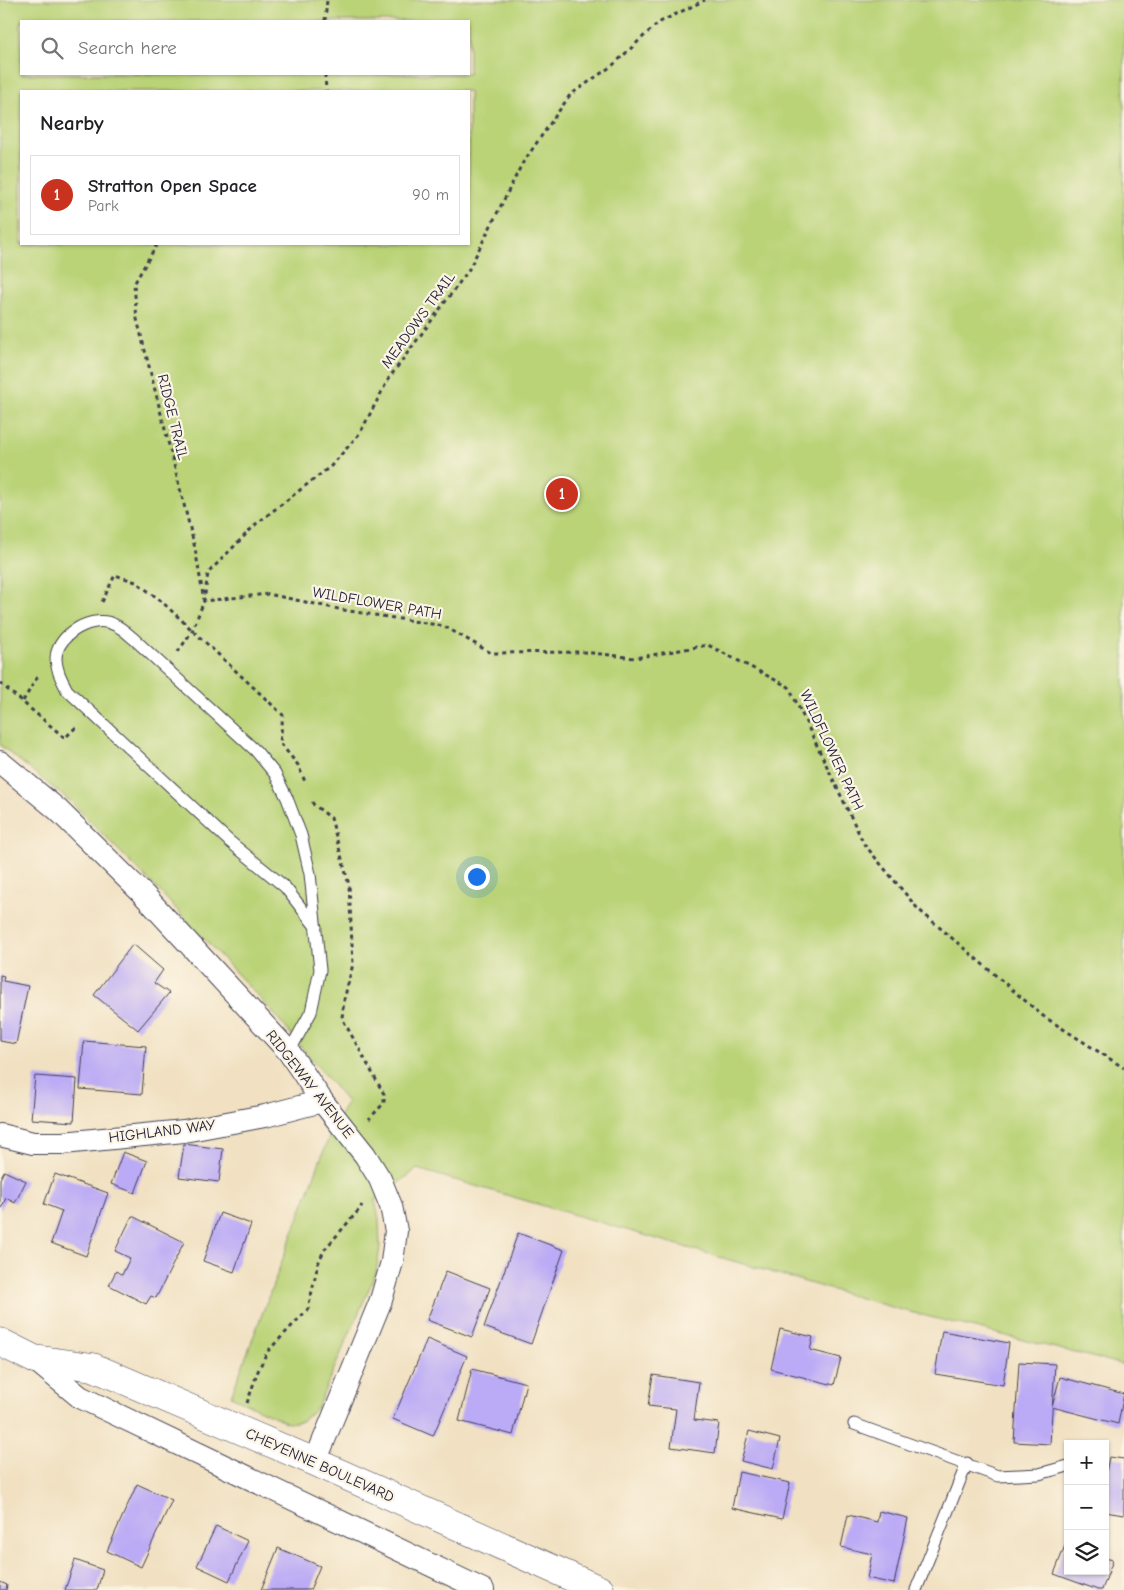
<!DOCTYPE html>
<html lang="en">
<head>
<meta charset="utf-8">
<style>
	body { margin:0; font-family:"Comic Neue",sans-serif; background:#f2f2f2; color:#202124 }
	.controls { position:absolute; right:15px; bottom:15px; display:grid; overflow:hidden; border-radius:0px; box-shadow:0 1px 4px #0004 }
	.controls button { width:45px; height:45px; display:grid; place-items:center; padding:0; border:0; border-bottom:1px solid #e0e0e0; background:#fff; color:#202124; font:25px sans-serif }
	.you { position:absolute; left:476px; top:876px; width:18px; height:18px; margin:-12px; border:4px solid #fff; border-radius:50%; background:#1a73e8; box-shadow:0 0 0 8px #1a73e833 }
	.badge { display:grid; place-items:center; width:32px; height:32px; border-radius:50%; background:#c8321e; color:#fff; font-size:16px; font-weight:700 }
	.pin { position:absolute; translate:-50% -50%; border:2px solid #fff; box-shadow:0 1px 5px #0006 }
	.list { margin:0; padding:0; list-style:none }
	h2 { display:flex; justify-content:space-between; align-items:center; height:65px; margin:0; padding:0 20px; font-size:21px }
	h2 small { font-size:16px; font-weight:400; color:#757577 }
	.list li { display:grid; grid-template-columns:32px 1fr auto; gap:15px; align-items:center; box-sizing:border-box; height:80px; margin:0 10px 10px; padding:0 10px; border:1px solid #e0e0e0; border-radius:0px }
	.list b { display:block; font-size:19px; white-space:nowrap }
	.list p { margin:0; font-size:16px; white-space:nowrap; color:#757577 }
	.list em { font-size:16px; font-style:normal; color:#757577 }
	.icon { flex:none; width:28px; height:28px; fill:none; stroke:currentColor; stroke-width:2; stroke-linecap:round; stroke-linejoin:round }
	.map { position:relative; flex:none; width:1124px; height:1590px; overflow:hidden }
	.search { position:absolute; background:#fff; box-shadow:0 1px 4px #0004; left:20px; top:20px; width:450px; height:55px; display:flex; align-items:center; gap:12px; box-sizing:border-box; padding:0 18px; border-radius:0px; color:#757577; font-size:19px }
	.panel { position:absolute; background:#fff; box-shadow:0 1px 4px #0004; left:20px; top:90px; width:450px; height:155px; border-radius:0px }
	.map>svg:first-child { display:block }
	.green { fill:#bad377; stroke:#6e7a59; fill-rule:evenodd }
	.building { fill:#bbaaf5 }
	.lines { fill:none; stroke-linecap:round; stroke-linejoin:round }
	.service-casing { stroke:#413f4f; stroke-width:13 }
	.minor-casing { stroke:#413f4f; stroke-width:24 }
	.tertiary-casing { stroke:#413f4f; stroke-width:29 }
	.path { stroke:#413f4f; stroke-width:3; stroke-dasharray:4 4; stroke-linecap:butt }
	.service { stroke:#fff; stroke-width:11 }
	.minor { stroke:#fff; stroke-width:22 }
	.tertiary { stroke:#fff; stroke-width:28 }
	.labels { text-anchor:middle; stroke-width:4.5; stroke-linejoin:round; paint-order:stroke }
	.street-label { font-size:15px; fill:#22223b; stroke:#fcf5e5 }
</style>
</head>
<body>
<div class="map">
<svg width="1124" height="1590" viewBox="0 0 1124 1590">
	<rect width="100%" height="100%" fill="#fcf5e5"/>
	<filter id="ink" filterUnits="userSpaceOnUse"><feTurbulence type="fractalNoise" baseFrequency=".02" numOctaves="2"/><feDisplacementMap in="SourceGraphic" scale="10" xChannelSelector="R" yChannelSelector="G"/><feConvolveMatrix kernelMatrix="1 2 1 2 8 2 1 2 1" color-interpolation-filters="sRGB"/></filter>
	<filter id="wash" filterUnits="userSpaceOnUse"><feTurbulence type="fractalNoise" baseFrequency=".0096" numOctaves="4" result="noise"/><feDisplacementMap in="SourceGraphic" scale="20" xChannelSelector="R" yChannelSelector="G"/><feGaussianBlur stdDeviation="1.12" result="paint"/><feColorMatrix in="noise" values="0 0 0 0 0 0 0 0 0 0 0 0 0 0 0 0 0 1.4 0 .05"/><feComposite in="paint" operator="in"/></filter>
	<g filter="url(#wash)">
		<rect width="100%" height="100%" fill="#f1e1c2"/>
		<!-- green -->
		<path class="green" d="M0,0H1124V1365L898,1309L417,1169L375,1200L379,1219L380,1247L376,1273L317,1408L302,1421L288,1423L231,1396L329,1137L347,1102L270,1009L163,895L71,802L0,745ZM21,21H469V74H21ZM21,91H469V244H21Z"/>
		<g id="blocks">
			<!-- building -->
			<g class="building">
				<polygon points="133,944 163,970 154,983 169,993 138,1030 94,995"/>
				<polygon points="0,975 4,976 3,981 28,986 16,1044 0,1041"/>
				<polygon points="84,1041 146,1046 142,1094 80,1089"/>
				<polygon points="35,1076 77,1079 74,1122 31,1119"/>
				<polygon points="184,1144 223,1149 219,1182 179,1177"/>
				<polygon points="123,1152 147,1161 135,1193 111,1184"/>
				<polygon points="4,1171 26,1181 15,1203 6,1198 0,1211 0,1179"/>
				<polygon points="55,1174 108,1193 86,1256 51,1243 62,1211 44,1204"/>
				<polygon points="220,1213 251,1224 234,1272 203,1261"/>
				<polygon points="132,1216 184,1242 156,1298 151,1296 146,1304 109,1285 116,1271 122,1275 130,1258 115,1251"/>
				<polygon points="518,1233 564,1250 531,1344 484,1327"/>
				<polygon points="446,1271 490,1288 472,1337 427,1320"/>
				<polygon points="780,1329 813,1337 810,1350 841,1358 834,1385 771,1369"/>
				<polygon points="942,1331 1009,1343 1003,1385 935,1374"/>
				<polygon points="427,1339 467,1356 433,1436 393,1419"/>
				<polygon points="1019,1362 1055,1364 1050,1444 1014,1442"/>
				<polygon points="472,1369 526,1383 513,1435 459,1421"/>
				<polygon points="653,1375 699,1382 694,1420 719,1423 715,1453 671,1447 676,1409 648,1406"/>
				<polygon points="1060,1377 1124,1394 1118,1424 1052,1407"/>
				<polygon points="749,1431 780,1439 773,1469 741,1461"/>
				<polygon points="1109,1457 1124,1459 1124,1515 1105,1512 1105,1478"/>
				<polygon points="739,1472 790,1483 782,1519 732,1508"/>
				<polygon points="137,1484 172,1500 141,1567 107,1551"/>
				<polygon points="879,1511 908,1518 894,1584 867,1578 872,1554 841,1547 848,1515 877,1522"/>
				<polygon points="216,1526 248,1541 229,1581 197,1566"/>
				<polygon points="1066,1543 1068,1544 1068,1571 1105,1571 1105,1558 1113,1560 1102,1590 1098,1590 1054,1574"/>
				<polygon points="278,1548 320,1566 310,1590 261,1590"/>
				<polygon points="75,1560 103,1570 97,1590 65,1590"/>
				<polygon points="0,1582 7,1585 6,1590 0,1590"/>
			</g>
		</g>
	</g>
	<g filter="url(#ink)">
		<use href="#blocks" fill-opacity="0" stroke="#413f4f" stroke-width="1"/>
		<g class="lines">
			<!-- service casing -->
			<g class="service-casing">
				<g id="service">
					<path d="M289,1052L311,1012L320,970L310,874L301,835L287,798L275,774L256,751L134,639C128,634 122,628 115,625C94,613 57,634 56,658C56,670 62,680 67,690L229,841L285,887L316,927"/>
					<polyline points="854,1424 998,1476 1039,1474 1068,1466"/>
					<polyline points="916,1590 967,1463"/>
				</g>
			</g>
			<!-- minor casing -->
			<g class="minor-casing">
				<g id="minor">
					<polyline points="0,762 58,810 144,895 289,1052 322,1101 365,1155 380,1179 391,1206 396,1231 392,1262 381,1300 315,1462"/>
					<polyline points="0,1135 33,1143 63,1143 184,1131 265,1116 322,1101"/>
					<polyline points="34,1359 80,1397 483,1590"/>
				</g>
			</g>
			<!-- tertiary casing -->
			<g class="tertiary-casing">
				<polyline id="tertiary" points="0,1342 34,1359 93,1367 315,1462 600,1590"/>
			</g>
			<!-- path -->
			<g class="path">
				<polyline points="325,21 327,0"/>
				<polyline points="325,74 326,91"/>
				<polyline points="157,244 134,284 137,319 195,548 204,601 268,594 343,610 444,626 491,653 584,652 635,658 708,645 789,687 864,844 918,909 1043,1016 1124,1068"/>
				<polyline points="102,602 115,575 136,582 160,600 283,715 280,743 298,765 306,784"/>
				<polyline points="178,652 192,631 204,601 208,573 256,524 331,466 360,433 389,378 468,271 522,164 570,95 613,65 658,23 705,0"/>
				<polyline points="0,683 65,738 77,726"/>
				<polyline points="23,701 38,676"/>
				<polyline points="312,802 314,805 331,818 349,885 353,964 344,1000 342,1018 384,1094 384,1103 369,1119"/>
				<polyline points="247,1403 258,1371 267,1352 308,1309 318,1264 324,1250 359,1210 362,1205"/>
			</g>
			<!-- service -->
			<use href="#service" class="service"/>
			<!-- minor -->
			<use href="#minor" class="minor"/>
			<!-- tertiary -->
			<use href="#tertiary" class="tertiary"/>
		</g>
	</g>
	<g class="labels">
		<!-- street labels -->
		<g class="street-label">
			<text transform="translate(418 320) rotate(-54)" y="5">MEADOWS TRAIL</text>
			<text transform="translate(173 417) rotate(76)" y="5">RIDGE TRAIL</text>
			<text transform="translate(377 603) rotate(10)" y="5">WILDFLOWER PATH</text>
			<text transform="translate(832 750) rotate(65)" y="5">WILDFLOWER PATH</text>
			<text transform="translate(310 1084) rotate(52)" y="5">RIDGEWAY AVENUE</text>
			<text transform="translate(162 1131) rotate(-7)" y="5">HIGHLAND WAY</text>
			<text transform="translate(320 1465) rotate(24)" y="5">CHEYENNE BOULEVARD</text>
		</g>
	</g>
</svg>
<div class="controls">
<button>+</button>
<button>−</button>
<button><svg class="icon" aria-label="layers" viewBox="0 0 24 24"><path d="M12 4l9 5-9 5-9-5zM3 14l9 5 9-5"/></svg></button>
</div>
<div class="you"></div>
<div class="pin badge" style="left:562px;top:494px">1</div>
<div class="search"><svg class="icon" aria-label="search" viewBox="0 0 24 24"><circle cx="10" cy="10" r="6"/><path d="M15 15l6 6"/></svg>Search here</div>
<section class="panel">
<h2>Nearby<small></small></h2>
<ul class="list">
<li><span class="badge">1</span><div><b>Stratton Open Space</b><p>Park</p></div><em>90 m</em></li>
</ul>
</section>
</div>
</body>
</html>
